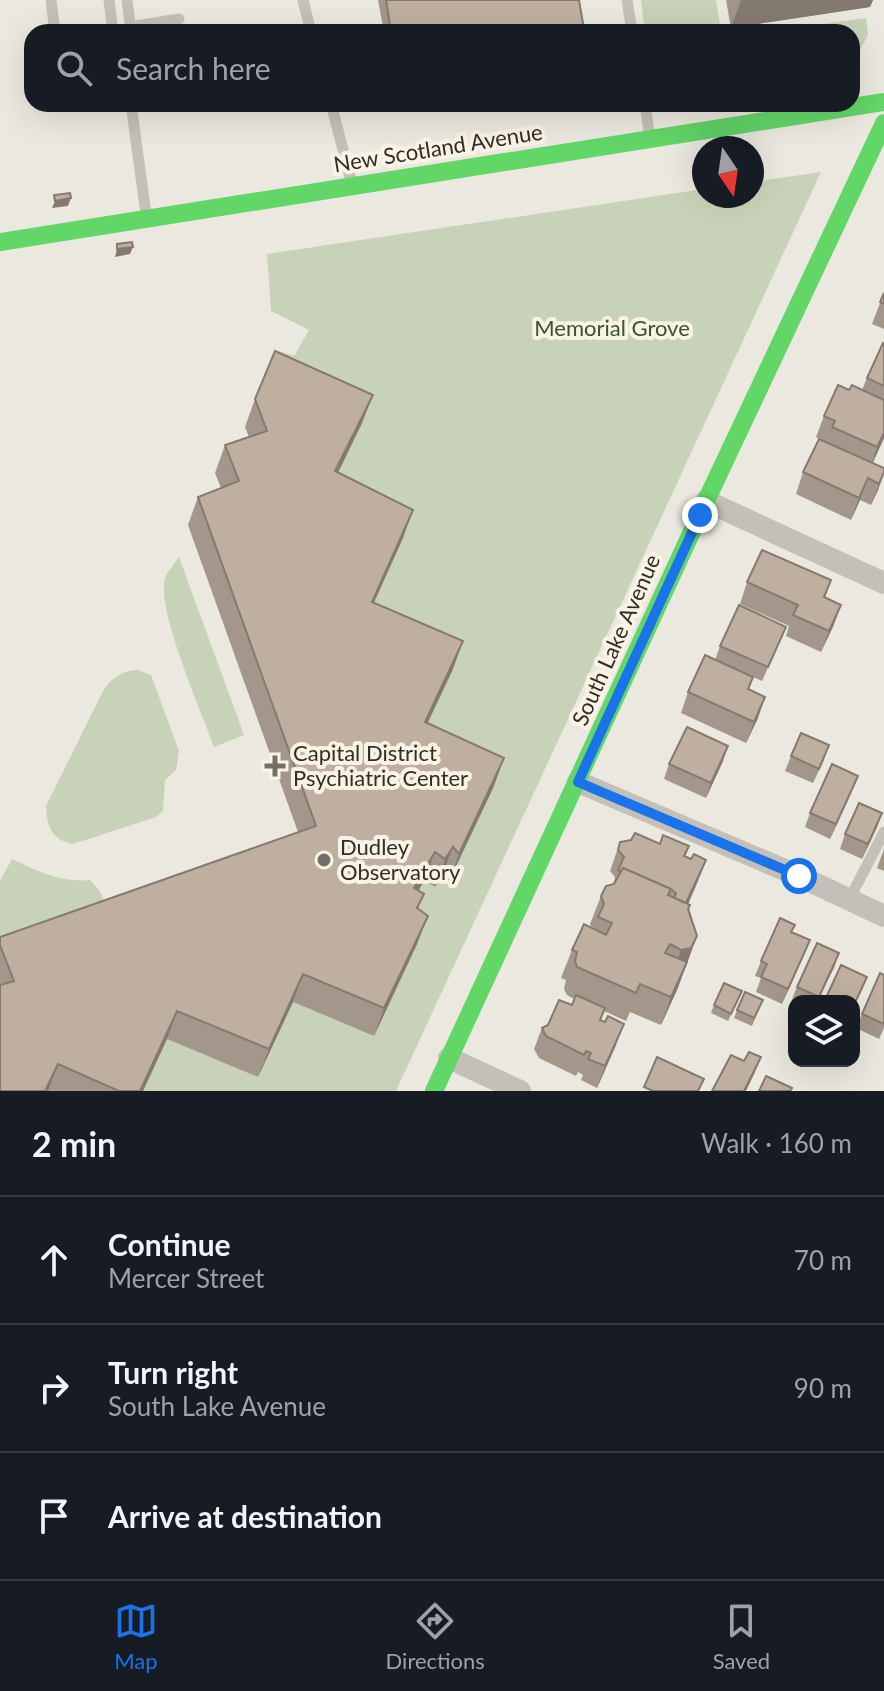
<!DOCTYPE html>
<html lang="en">
<head>
<meta charset="utf-8">
<style>
	body { margin:0; font-family:Lato,sans-serif; background:#242831; color:#f1f3f6 }
	.controls { position:absolute; right:24px; bottom:24px; display:grid; overflow:hidden; border-radius:16px; box-shadow:0 8px 32px #0002 }
	.controls button { width:72px; height:72px; display:grid; place-items:center; padding:0; border:0; border-bottom:2px solid #363941; background:#171b24; color:#f1f3f6; font:40px sans-serif }
	.compass { position:absolute; left:692px; top:136px; width:72px; height:72px; border-radius:50%; background:#171b24; box-shadow:0 8px 32px #0002; rotate:167deg }
	.stop { position:absolute; width:24px; height:24px; margin:-18px; border:6px solid #1a73e8; border-radius:50%; background:#fff }
	.stop.end { background:#1a73e8; border-color:#fff; box-shadow:0 2px 8px #0008 }
	.list { margin:0; padding:0; list-style:none }
	h2 { display:flex; justify-content:space-between; align-items:center; height:104px; margin:0; padding:0 32px; font-size:34px }
	h2 small { font-size:26px; font-weight:400; color:#9ea1a6 }
	.list li { display:grid; grid-template-columns:52px 1fr auto; gap:24px; align-items:center; box-sizing:border-box; height:128px; padding:0 32px; border-top:2px solid #363941 }
	.list b { display:block; font-size:30px; white-space:nowrap }
	.list p { margin:0; font-size:26px; white-space:nowrap; color:#9ea1a6 }
	.list em { font-size:26px; font-style:normal; color:#9ea1a6 }
	.icon { flex:none; width:44px; height:44px; fill:none; stroke:currentColor; stroke-width:2; stroke-linecap:round; stroke-linejoin:round }
	.map { position:relative; flex:none; width:884px; height:1091px; overflow:hidden }
	.search { position:absolute; background:#171b24; box-shadow:0 8px 32px #0002; left:24px; right:24px; top:24px; height:88px; display:flex; align-items:center; gap:20px; box-sizing:border-box; padding:0 28px; border-radius:24px; color:#9ea1a6; font-size:30px }
	.sheet { height:488px; background:#171b24 }
	nav { display:flex; justify-content:space-around; align-items:center; box-sizing:border-box; height:112px; border-top:2px solid #363941; background:#171b24; font-size:22px; color:#9ea1a6 }
	nav a { display:grid; justify-items:center; gap:4px }
	nav .on { color:#1a73e8 }
	.map>svg:first-child { display:block }
	.green { fill:#c8d2b8 }
	.lines { fill:none; stroke-linecap:round; stroke-linejoin:round }
	.lane { stroke:#c4c0b8; stroke-width:11 }
	.street { stroke:#c4c0b8; stroke-width:22 }
	.fast { stroke:#63d668; stroke-width:18 }
	.wall { fill:#a3968a }
	.shaded-wall { fill:#857a70 }
	.building { fill:#beafa0; stroke:#857a70; stroke-width:2 }
	.route { stroke:#1a73e8; stroke-width:10 }
	.poi-dot { fill:#746e67; stroke:#f9f3e5; stroke-width:3 }
	.labels { text-anchor:middle; stroke-width:8; stroke-linejoin:round; paint-order:stroke }
	.street-label { font-size:22px; fill:#342d26; stroke:#f9f3e5 }
	.park-label { font-size:22px; fill:#3c522a; stroke:#f9f3e5 }
	.poi-label { font-size:22px; fill:#342d26; stroke:#f9f3e5; text-anchor:start }
</style>
</head>
<body>
<div class="map">
<svg width="884" height="1091" viewBox="0 0 884 1091">
	<rect width="100%" height="100%" fill="#ebe8df"/>
	<!-- green -->
	<g class="green">
		<polygon points="641,0 716,0 721,32 645,32"/>
		<polygon points="866,18 868,35 852,65 852,32 764,32"/>
		<polygon points="821,172 396,1091 143,1091 167,1039 258,1077 293,1002 374,1036 404,916 425,880 442,875 449,881 415,750 361,630 325,499 265,379 279,351 294,356 309,330 271,311 267,254 704,189 704,196 752,196 752,182"/>
		<path d="M179,557L244,735L214,747C202,713 156,609 165,578C168,571 175,563 179,557Z"/>
		<path d="M137,670L151,675L179,751L176,770L165,780L163,811L156,817L73,844C51,840 47,826 46,806L104,689C114,677 121,671 137,670Z"/>
		<path d="M12,859C38,871 61,883 90,880L99,890L106,905L0,945V881Z"/>
	</g>
	<g class="lines">
		<!-- lane -->
		<g class="lane">
			<polyline points="51,0 55,32"/>
			<polyline points="109,0 113,32"/>
			<polyline points="127,0 131,31"/>
			<polyline points="303,0 311,32"/>
			<polyline points="627,0 632,32"/>
			<polyline points="130,27 179,19"/>
			<polyline points="31,70 32,68"/>
			<polyline points="131,104 146,214"/>
			<polyline points="331,104 352,184"/>
			<polyline points="645,104 650,138"/>
			<polyline points="849,900 884,832"/>
		</g>
		<!-- street -->
		<g class="street">
			<polyline points="706,501 884,583"/>
			<polyline points="578,782 799,876 884,916"/>
			<polyline points="449,1058 520,1091"/>
		</g>
		<!-- fast -->
		<g class="fast">
			<polyline points="0,242 884,102"/>
			<polyline points="434,1091 706,501 884,123"/>
		</g>
	</g>
	<!-- wall -->
	<g class="wall">
		<polygon points="378,0 579,0 584,29 583,32 384,32"/>
		<polygon points="726,0 873,0 870,7 731,28"/>
		<polygon points="884,293 884,329 872,324"/>
		<polygon points="884,344 884,438 872,463 884,468 878,490 871,505 860,500 851,520 796,494 803,472 827,443 816,437 824,416 849,390 862,390 867,378"/>
		<polygon points="255,399 362,423 338,473 403,538 374,603 453,669 427,723 494,786 449,881 442,875 435,887 424,880 419,891 417,944 374,1036 293,1002 258,1077 167,1039 143,1091 0,1091 0,937 298,832 188,525 198,497 221,488 215,473 225,445 249,437 245,427"/>
		<polygon points="831,580 825,598 841,605 821,652 786,636 789,626 740,604 747,582"/>
		<polygon points="786,627 762,681 753,677 749,689 758,718 746,743 681,713 688,692 715,660 720,646"/>
		<polygon points="791,756 824,760 813,783 785,771"/>
		<polygon points="723,761 706,798 664,779 669,764"/>
		<polygon points="852,791 830,839 805,827 810,813"/>
		<polygon points="877,827 862,859 840,849 845,834"/>
		<polygon points="620,842 660,844 689,846 685,857 691,859 706,860 688,904 697,936 677,990 661,1025 630,1012 626,1021 604,1011 601,1020 616,1045 597,1088 581,1080 583,1075 578,1072 576,1076 539,1058 534,1049 542,1028 548,1025 572,1005 574,999 567,995 564,989 566,980 561,978 572,950 592,928 590,924 601,896 613,885 615,877 610,871"/>
		<polygon points="884,849 884,871 877,868"/>
		<polygon points="792,933 804,955 782,1004 756,992 761,978 755,976 761,961"/>
		<polygon points="839,953 818,1001 794,1001 794,1003 791,1002 797,987"/>
		<polygon points="884,975 884,1028 879,1039 856,1028 862,1014"/>
		<polygon points="739,998 728,1021 711,1013 714,1005"/>
		<polygon points="760,1007 752,1026 734,1018 737,1010"/>
	</g>
	<!-- shaded-wall -->
	<g class="shaded-wall">
		<polygon points="741,0 873,0 870,7 731,28"/>
		<polygon points="71,198 68,206 52,208 55,201"/>
		<polygon points="133,247 130,254 115,257 117,249"/>
		<polygon points="373,395 362,423 325,499 335,471"/>
		<polygon points="884,433 884,438 870,469 877,447"/>
		<polygon points="884,472 878,490 871,505 879,484"/>
		<polygon points="868,478 860,500 851,520 859,498"/>
		<polygon points="413,510 403,538 361,630 372,602"/>
		<polygon points="841,605 833,627 821,652 829,631"/>
		<polygon points="463,641 453,669 415,750 425,722"/>
		<polygon points="765,697 758,718 746,743 754,722"/>
		<polygon points="728,746 723,761 706,798 711,783"/>
		<polygon points="504,758 494,786 449,881 459,854"/>
		<polygon points="858,776 852,791 830,839 836,824"/>
		<polygon points="882,813 877,827 862,859 868,844"/>
		<polygon points="453,847 442,875 435,887 445,859"/>
		<polygon points="435,852 424,880 404,916 414,888"/>
		<polygon points="706,860 698,881 679,925 686,903"/>
		<polygon points="428,916 417,944 374,1036 384,1008"/>
		<polygon points="697,936 677,990 661,1025 671,997 671,978 681,950"/>
		<polygon points="810,940 804,955 782,1004 788,989"/>
		<polygon points="839,953 834,968 817,1001"/>
		<polygon points="303,974 293,1002 258,1077 269,1049"/>
		<polygon points="177,1011 167,1039 143,1091 140,1091"/>
		<polygon points="624,1024 616,1045 597,1088 605,1066"/>
		<polygon points="761,1057 755,1072 746,1091 744,1091"/>
		<polygon points="58,1064 48,1091 45,1091"/>
	</g>
	<!-- building -->
	<g class="building">
		<polygon points="386,0 579,0 584,29 567,32 391,32"/>
		<polygon points="70,193 71,198 55,201 54,195"/>
		<polygon points="132,242 133,247 117,249 117,244"/>
		<polygon points="884,293 884,304 880,302"/>
		<polygon points="883,343 884,344 884,386 867,378"/>
		<polygon points="275,351 373,395 335,471 413,510 372,602 463,641 425,722 504,758 459,854 453,847 445,859 435,852 414,888 424,894 417,908 428,916 384,1008 303,974 269,1049 177,1011 140,1091 119,1091 58,1064 45,1091 0,1091 0,985 14,981 0,945 0,937 316,826 198,497 239,481 225,445 267,431 255,399"/>
		<polygon points="838,385 849,390 852,385 884,400 884,433 877,447 832,427 835,421 824,416"/>
		<polygon points="819,439 884,468 884,472 879,484 868,478 859,498 803,472"/>
		<polygon points="762,550 831,580 824,597 841,605 829,631 793,615 798,605 747,582"/>
		<polygon points="739,605 786,627 768,667 720,646"/>
		<polygon points="705,655 753,677 748,689 765,697 754,722 688,692"/>
		<polygon points="687,727 728,746 711,783 669,764"/>
		<polygon points="801,733 829,745 819,769 791,756"/>
		<polygon points="832,764 858,776 836,824 810,813"/>
		<polygon points="859,803 882,813 868,844 845,834"/>
		<polygon points="635,833 660,844 663,835 689,846 684,856 691,859 694,854 706,860 686,903 674,898 676,893 671,889 623,868 621,871 618,870 624,857 618,850 620,842 631,840"/>
		<polygon points="623,868 671,889 668,895 690,905 688,909 697,936 691,948 681,950 670,944 665,953 687,962 671,997 640,984 636,993 577,967 575,961 577,952 572,950 584,924 606,935 612,923 598,917 604,904 601,896 606,886 614,884"/>
		<polygon points="780,918 795,925 791,932 810,940 788,989 761,977 767,964 761,961"/>
		<polygon points="817,943 839,953 819,997 797,987"/>
		<polygon points="841,965 867,977 854,1005 854,1001 828,1001 825,1000"/>
		<polygon points="880,973 884,975 884,1024 862,1014"/>
		<polygon points="724,983 742,991 731,1014 714,1005"/>
		<polygon points="745,992 763,1000 754,1018 737,1010"/>
		<polygon points="576,995 605,1008 600,1020 605,1022 608,1016 624,1024 605,1066 588,1059 591,1053 586,1051 584,1055 546,1036 542,1028 548,1025 559,1000 572,1005"/>
		<polygon points="749,1052 761,1057 744,1091 712,1091 731,1055 744,1061"/>
		<polygon points="657,1057 704,1079 698,1091 653,1091 644,1087"/>
		<polygon points="766,1076 792,1088 790,1091 759,1091"/>
	</g>
	<g class="lines">
		<!-- route -->
		<polyline class="route" points="700,515 578,782 799,876"/>
	</g>
	<!-- markers -->
	<g class="poi-dot">
		<path d="M271 754h8v8h8v8h-8v8h-8v-8h-8v-8h8z"/>
		<circle cx="324" cy="860" r="8"/>
	</g>
	<g class="labels">
		<!-- street labels -->
		<g class="street-label">
			<text transform="translate(438 148) rotate(-9)" y="8">New Scotland Avenue</text>
			<text transform="translate(616 640) rotate(-66)" y="8">South Lake Avenue</text>
		</g>
		<!-- park labels -->
		<g class="park-label">
			<text x="612" y="336">Memorial Grove</text>
		</g>
		<!-- poi labels -->
		<g class="poi-label">
			<text x="293" y="761">Capital District<tspan x="293" dy="25">Psychiatric Center</tspan></text>
			<text x="340" y="855">Dudley<tspan x="340" dy="25">Observatory</tspan></text>
		</g>
	</g>
</svg>
<div class="controls">
<button><svg class="icon" aria-label="layers" viewBox="0 0 24 24"><path d="M12 4l9 5-9 5-9-5zM3 14l9 5 9-5"/></svg></button>
</div>
<svg class="compass" viewBox="-18 -18 36 36"><path d="M0-13l5 13h-10z" fill="#e53935"/><path d="M0 13l5-13h-10z" fill="#9ea1a6"/></svg>
<div class="stop" style="left:799px;top:876px"></div>
<div class="stop end" style="left:700px;top:515px"></div>
<div class="search"><svg class="icon" aria-label="search" viewBox="0 0 24 24"><circle cx="10" cy="10" r="6"/><path d="M15 15l6 6"/></svg>Search here</div>
</div>
<section class="sheet">
<h2>2 min<small>Walk · 160 m</small></h2>
<ul class="list">
<li><svg class="icon" aria-label="ahead" viewBox="0 0 24 24"><path d="M12 20V5M6 11l6-6 6 6"/></svg><div><b>Continue</b><p>Mercer Street</p></div><em>70 m</em></li>
<li><svg class="icon" aria-label="right" viewBox="0 0 24 24"><path d="M7 20v-9h11M14 6l5 5-5 5"/></svg><div><b>Turn right</b><p>South Lake Avenue</p></div><em>90 m</em></li>
<li><svg class="icon" aria-label="arrive" viewBox="0 0 24 24"><path d="M6 21V4h12l-3 4 3 4H6"/></svg><div><b>Arrive at destination</b></div></li>
</ul>
</section>
<nav>
<a class="on"><svg class="icon" aria-label="map" viewBox="0 0 24 24"><path d="M3 6l6-2 6 2 6-2v14l-6 2-6-2-6 2zM9 4v14M15 6v14"/></svg>Map</a>
<a><svg class="icon" aria-label="directions" viewBox="0 0 24 24"><path d="M12 3l9 9-9 9-9-9zM9 14v-3h6M13 9l2 2-2 2"/></svg>Directions</a>
<a><svg class="icon" aria-label="saved" viewBox="0 0 24 24"><path d="M7 4h10v16l-5-4-5 4z"/></svg>Saved</a>
</nav>
</body>
</html>
